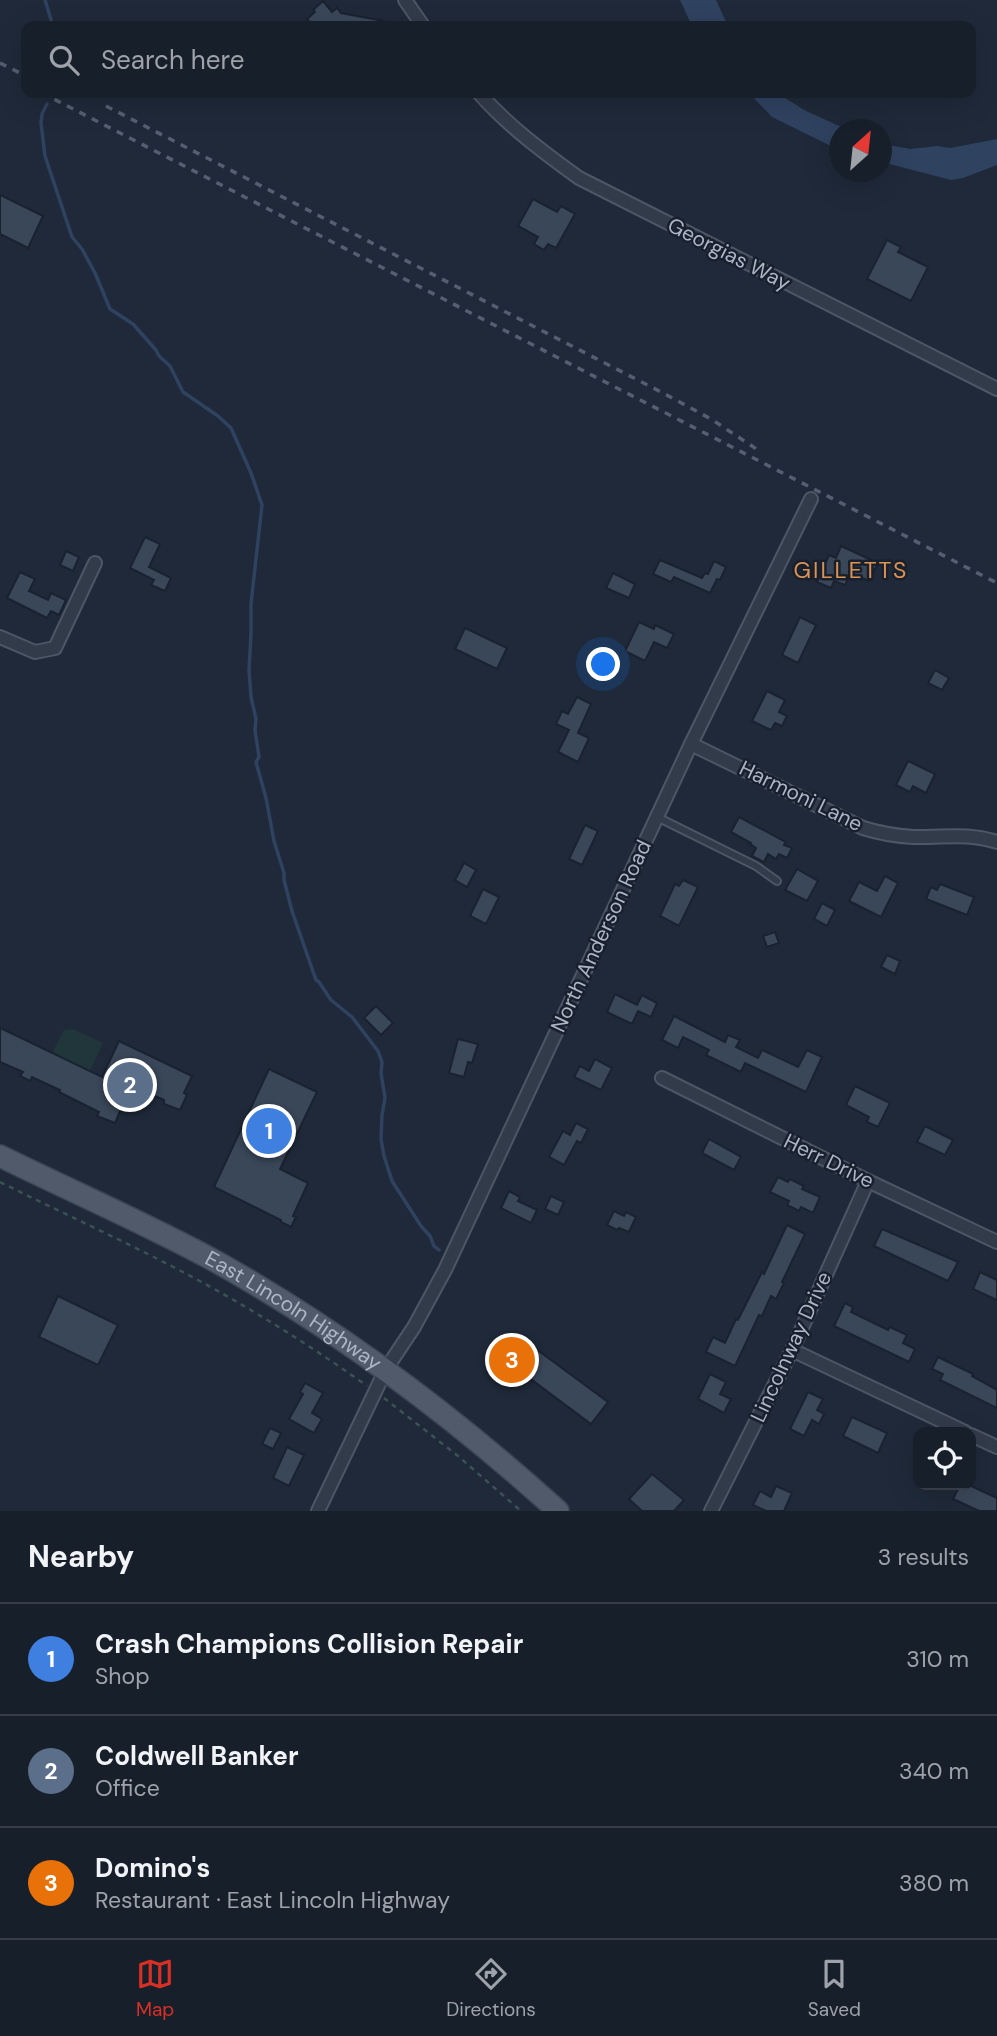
<!DOCTYPE html>
<html lang="en">
<head>
<meta charset="utf-8">
<style>
	body { margin:0; font-family:"DM Sans",sans-serif; background:#202733; color:#f1f3f6 }
	.controls { position:absolute; right:21px; bottom:21px; display:grid; overflow:hidden; border-radius:14px; box-shadow:0 7px 28px #0002 }
	.controls button { width:63px; height:63px; display:grid; place-items:center; padding:0; border:0; border-bottom:2px solid #363d47; background:#171f2b; color:#f1f3f6; font:35px sans-serif }
	.compass { position:absolute; left:829px; top:119px; width:63px; height:63px; border-radius:50%; background:#171f2b; box-shadow:0 7px 28px #0002; rotate:27deg }
	.you { position:absolute; left:604px; top:665px; width:24px; height:24px; margin:-18px; border:5px solid #fff; border-radius:50%; background:#1a73e8; box-shadow:0 0 0 10px #1a73e833 }
	.badge { display:grid; place-items:center; width:46px; height:46px; border-radius:50%; background:#d93025; color:#fff; font-size:23px; font-weight:700 }
	.pin { position:absolute; translate:-50% -50%; border:4px solid #fff; box-shadow:0 2px 7px #0006 }
	.list { margin:0; padding:0; list-style:none }
	h2 { display:flex; justify-content:space-between; align-items:center; height:91px; margin:0; padding:0 28px; font-size:30px }
	h2 small { font-size:23px; font-weight:400; color:#9ea2a9 }
	.list li { display:grid; grid-template-columns:46px 1fr auto; gap:21px; align-items:center; box-sizing:border-box; height:112px; padding:0 28px; border-top:2px solid #363d47 }
	.list b { display:block; font-size:26px; white-space:nowrap }
	.list p { margin:0; font-size:23px; white-space:nowrap; color:#9ea2a9 }
	.list em { font-size:23px; font-style:normal; color:#9ea2a9 }
	.icon { flex:none; width:38px; height:38px; fill:none; stroke:currentColor; stroke-width:2; stroke-linecap:round; stroke-linejoin:round }
	.map { position:relative; flex:none; width:997px; height:1511px; overflow:hidden }
	.search { position:absolute; background:#171f2b; box-shadow:0 7px 28px #0002; left:21px; right:21px; top:21px; height:77px; display:flex; align-items:center; gap:18px; box-sizing:border-box; padding:0 24px; border-radius:14px; color:#9ea2a9; font-size:26px }
	.sheet { height:427px; background:#171f2b }
	nav { display:flex; justify-content:space-around; align-items:center; box-sizing:border-box; height:98px; border-top:2px solid #363d47; background:#171f2b; font-size:19px; color:#9ea2a9 }
	nav a { display:grid; justify-items:center; gap:4px }
	nav .on { color:#d93025 }
	.map>svg:first-child { display:block }
	.green { fill:#21363a }
	.water { fill:#2f4260 }
	.lines { fill:none; stroke-linecap:round; stroke-linejoin:round }
	.stream { stroke:#2f4260; stroke-width:3.5 }
	.building { fill:#3a4759; stroke:#1a2230; stroke-width:2 }
	.service-casing { stroke:#4d5664; stroke-width:10 }
	.minor-casing { stroke:#4d5664; stroke-width:16 }
	.primary-casing { stroke:#3c4453; stroke-width:24 }
	.path { stroke:#3b5255; stroke-width:2.5; stroke-dasharray:5 5; stroke-linecap:butt }
	.service { stroke:#323b4a; stroke-width:6 }
	.minor { stroke:#323b4a; stroke-width:12 }
	.primary { stroke:#505a6a; stroke-width:21 }
	.rail { stroke:#545f71; stroke-width:3.5; stroke-dasharray:7 7; stroke-linecap:butt }
	.labels { text-anchor:middle; stroke-width:5; stroke-linejoin:round; paint-order:stroke }
	.street-label { font-size:21px; fill:#acb6c6; stroke:#18202e }
	.neighbourhood-label { font-size:23px; letter-spacing:2px; fill:#db9253; stroke:#18202e }
</style>
</head>
<body>
<div class="map">
<svg width="997" height="1511" viewBox="0 0 997 1511">
	<rect width="100%" height="100%" fill="#1f2939"/>
	<!-- green -->
	<polygon class="green" points="73,1029 103,1043 90,1071 52,1053 64,1030"/>
	<!-- water -->
	<g class="water">
		<polygon points="680,0 716,0 728,26 692,26"/>
		<polygon points="749,93 777,93 806,111 846,129 839,130 839,150 772,117"/>
		<polygon points="997,139 997,165 963,178 951,180 882,162 882,144 911,149 937,146 950,148"/>
	</g>
	<g class="lines">
		<!-- stream -->
		<g class="stream">
			<polyline points="45,0 53,26"/>
			<polyline points="47,104 42,114 41,123 45,156 72,237 82,249 95,273 110,309 133,324 156,350 159,356 170,366 183,392 218,416 231,428 251,473 262,505 251,604 251,634 249,670 251,697 256,719 255,730 259,757 256,762 266,798 274,841 284,873 284,880 292,911 316,980 319,982 331,1000 352,1017 378,1051 382,1062 381,1073 385,1098 382,1115 381,1139 384,1156 392,1181 421,1226 430,1236 434,1246 439,1250"/>
		</g>
	</g>
	<!-- building -->
	<g class="building">
		<polygon points="323,1 332,12 337,8 341,13 384,21 384,26 313,26 307,19 315,12 313,10"/>
		<polygon points="0,195 43,216 28,248 0,234"/>
		<polygon points="533,199 557,212 561,206 575,214 556,248 548,244 544,250 534,244 538,237 518,226"/>
		<polygon points="887,240 901,247 898,252 928,267 911,301 867,279"/>
		<polygon points="145,537 160,544 149,567 171,578 165,591 151,585 154,580 130,568"/>
		<polygon points="841,546 878,563 869,581 851,573 845,585 834,581 831,588 817,582 829,555 836,558"/>
		<polygon points="66,551 79,557 73,571 60,565"/>
		<polygon points="660,560 702,578 705,573 708,574 714,561 726,567 720,580 717,579 710,593 674,577 671,582 653,574"/>
		<polygon points="20,572 35,579 29,591 48,600 51,593 66,600 59,615 51,611 47,618 7,598"/>
		<polygon points="613,573 635,584 629,598 606,588"/>
		<polygon points="800,617 816,625 798,663 782,655"/>
		<polygon points="639,622 654,629 655,625 674,634 667,648 654,642 645,661 625,651"/>
		<polygon points="465,628 507,648 497,669 455,649"/>
		<polygon points="935,670 949,678 942,690 928,683"/>
		<polygon points="767,691 785,700 779,712 787,716 782,726 775,723 771,730 752,721"/>
		<polygon points="577,697 591,704 578,733 589,738 578,762 558,752 569,730 556,724 562,711 568,714"/>
		<polygon points="908,761 935,774 926,793 913,786 910,792 896,785"/>
		<polygon points="739,817 786,842 784,845 792,848 787,858 779,854 776,859 768,854 764,862 752,856 756,848 750,844 751,843 731,832"/>
		<polygon points="585,825 598,831 582,865 569,859"/>
		<polygon points="464,863 476,870 467,887 455,880"/>
		<polygon points="797,869 818,881 807,901 785,890"/>
		<polygon points="885,876 898,883 881,917 849,901 859,882 877,891"/>
		<polygon points="683,880 698,887 679,926 660,916 675,884 679,886"/>
		<polygon points="940,884 974,897 967,915 926,899 931,887 937,890"/>
		<polygon points="483,889 499,897 486,924 470,916"/>
		<polygon points="822,903 835,910 827,926 814,919"/>
		<polygon points="775,932 779,943 767,947 763,936"/>
		<polygon points="887,955 900,961 895,974 881,967"/>
		<polygon points="615,994 637,1005 642,995 657,1003 651,1017 638,1011 632,1024 607,1012"/>
		<polygon points="376,1006 393,1023 381,1035 364,1018"/>
		<polygon points="674,1016 725,1042 728,1035 740,1040 736,1047 758,1058 762,1050 798,1067 807,1050 822,1057 806,1092 745,1063 741,1072 706,1055 709,1050 683,1037 678,1048 662,1040"/>
		<polygon points="0,1028 102,1077 119,1041 192,1076 184,1093 187,1095 180,1110 164,1104 164,1100 141,1090 113,1101 122,1107 115,1123 97,1116 99,1112 59,1092 60,1090 32,1077 30,1081 20,1076 23,1072 0,1062"/>
		<polygon points="458,1039 478,1044 472,1063 468,1062 464,1077 449,1073"/>
		<polygon points="595,1059 612,1068 601,1090 574,1077 580,1066 589,1071"/>
		<polygon points="269,1069 317,1092 280,1169 308,1183 293,1216 296,1217 291,1227 281,1222 281,1220 214,1187"/>
		<polygon points="855,1086 890,1103 878,1127 867,1122 869,1117 846,1105"/>
		<polygon points="576,1123 588,1129 581,1143 577,1141 564,1165 549,1157 563,1131 570,1135"/>
		<polygon points="925,1126 953,1140 945,1155 917,1142"/>
		<polygon points="709,1139 741,1157 734,1170 702,1153"/>
		<polygon points="778,1177 788,1182 790,1179 804,1186 802,1189 820,1197 813,1213 801,1207 799,1211 787,1205 789,1201 770,1192"/>
		<polygon points="509,1191 520,1197 518,1201 537,1210 531,1223 501,1208"/>
		<polygon points="551,1196 564,1202 558,1215 545,1209"/>
		<polygon points="614,1211 624,1216 626,1212 636,1217 629,1232 619,1228 617,1230 607,1225"/>
		<polygon points="787,1225 805,1234 782,1282 784,1283 776,1299 771,1296 762,1316 759,1315 735,1366 706,1352 713,1337 725,1343 736,1319 738,1320 762,1272 764,1274"/>
		<polygon points="882,1229 958,1262 948,1281 874,1246"/>
		<polygon points="980,1272 997,1280 997,1300 973,1289"/>
		<polygon points="58,1296 118,1325 98,1365 39,1337"/>
		<polygon points="845,1303 853,1307 851,1312 888,1330 890,1327 907,1335 903,1343 915,1349 909,1362 834,1326"/>
		<polygon points="517,1335 608,1402 591,1424 500,1356"/>
		<polygon points="938,1357 973,1374 972,1376 997,1390 997,1408 940,1380 943,1374 932,1369"/>
		<polygon points="710,1374 726,1382 720,1394 731,1399 724,1413 698,1399"/>
		<polygon points="305,1383 323,1393 312,1413 322,1419 314,1433 289,1419 303,1394 300,1392"/>
		<polygon points="808,1392 823,1399 817,1410 824,1414 819,1424 812,1420 804,1436 790,1429"/>
		<polygon points="852,1417 887,1433 878,1453 843,1436"/>
		<polygon points="270,1428 281,1433 273,1449 262,1444"/>
		<polygon points="287,1447 304,1455 289,1486 273,1478"/>
		<polygon points="652,1474 684,1500 674,1511 642,1511 629,1499"/>
		<polygon points="960,1485 969,1485 997,1498 997,1511 979,1511 953,1499"/>
		<polygon points="776,1486 792,1493 784,1511 766,1511 753,1505 760,1491 771,1497"/>
	</g>
	<g class="lines">
		<!-- service casing -->
		<g class="service-casing">
			<polyline id="service" points="657,817 756,866 777,881"/>
		</g>
		<!-- minor casing -->
		<g class="minor-casing">
			<g id="minor">
				<polyline points="405,0 423,26"/>
				<path d="M479,93C508,126 543,152 579,178L997,389"/>
				<polyline points="0,637 35,652 55,648 95,563"/>
				<path d="M691,744L863,828C879,833 896,836 913,837C944,838 966,832 997,842"/>
				<polyline points="662,1078 868,1181 997,1242"/>
				<polyline points="792,1350 965,1432"/>
				<polyline points="971,1435 997,1447"/>
				<polyline points="318,1511 386,1369 414,1327 445,1270 691,744 811,499"/>
				<polyline points="711,1511 792,1350 868,1181"/>
			</g>
		</g>
		<!-- primary casing -->
		<g class="primary-casing">
			<g id="primary">
				<path id="s1" d="M0,1156C71,1191 145,1223 215,1261C340,1331 452,1415 558,1511"/>
			</g>
		</g>
		<!-- path -->
		<g class="path">
			<path d="M0,1182C60,1212 120,1239 179,1270C244,1304 307,1343 367,1386"/>
			<polyline points="384,1398 458,1456 521,1511"/>
		</g>
		<!-- service -->
		<use href="#service" class="service"/>
		<!-- minor -->
		<use href="#minor" class="minor"/>
		<!-- primary -->
		<use href="#primary" class="primary"/>
		<!-- rail -->
		<g class="rail">
			<polyline points="0,63 26,76"/>
			<polyline points="42,93 997,583"/>
			<polyline points="106,106 663,393 711,419 758,450"/>
		</g>
	</g>
	<g class="labels">
		<!-- street labels -->
		<g class="street-label">
			<text transform="translate(729 254) rotate(27)" y="7">Georgias Way</text>
			<text transform="translate(801 796) rotate(26)" y="7">Harmoni Lane</text>
			<text transform="translate(601 936) rotate(-65)" y="7">North Anderson Road</text>
			<text transform="translate(829 1161) rotate(26)" y="7">Herr Drive</text>
			<text dy="7" stroke="none"><textPath href="#s1" startOffset="332">East Lincoln Highway</textPath></text>
			<text transform="translate(791 1347) rotate(-65)" y="7">Lincolnway Drive</text>
		</g>
		<!-- neighbourhood labels -->
		<g class="neighbourhood-label">
			<text x="851" y="578">GILLETTS</text>
		</g>
	</g>
</svg>
<div class="controls">
<button><svg class="icon" aria-label="locate" viewBox="0 0 24 24"><circle cx="12" cy="12" r="6"/><path d="M12 2v4M12 18v4M2 12h4M18 12h4"/></svg></button>
</div>
<svg class="compass" viewBox="-18 -18 36 36"><path d="M0-13l5 13h-10z" fill="#e53935"/><path d="M0 13l5-13h-10z" fill="#9ea2a9"/></svg>
<div class="you"></div>
<div class="pin badge" style="left:269px;top:1131px;background:#3f7fe0">1</div>
<div class="pin badge" style="left:130px;top:1085px;background:#5c6f8a">2</div>
<div class="pin badge" style="left:512px;top:1360px;background:#e8710a">3</div>
<div class="search"><svg class="icon" aria-label="search" viewBox="0 0 24 24"><circle cx="10" cy="10" r="6"/><path d="M15 15l6 6"/></svg>Search here</div>
</div>
<section class="sheet">
<h2>Nearby<small>3 results</small></h2>
<ul class="list">
<li><span class="badge" style="background:#3f7fe0">1</span><div><b>Crash Champions Collision Repair</b><p>Shop</p></div><em>310 m</em></li>
<li><span class="badge" style="background:#5c6f8a">2</span><div><b>Coldwell Banker</b><p>Office</p></div><em>340 m</em></li>
<li><span class="badge" style="background:#e8710a">3</span><div><b>Domino's</b><p>Restaurant · East Lincoln Highway</p></div><em>380 m</em></li>
</ul>
</section>
<nav>
<a class="on"><svg class="icon" aria-label="map" viewBox="0 0 24 24"><path d="M3 6l6-2 6 2 6-2v14l-6 2-6-2-6 2zM9 4v14M15 6v14"/></svg>Map</a>
<a><svg class="icon" aria-label="directions" viewBox="0 0 24 24"><path d="M12 3l9 9-9 9-9-9zM9 14v-3h6M13 9l2 2-2 2"/></svg>Directions</a>
<a><svg class="icon" aria-label="saved" viewBox="0 0 24 24"><path d="M7 4h10v16l-5-4-5 4z"/></svg>Saved</a>
</nav>
</body>
</html>
